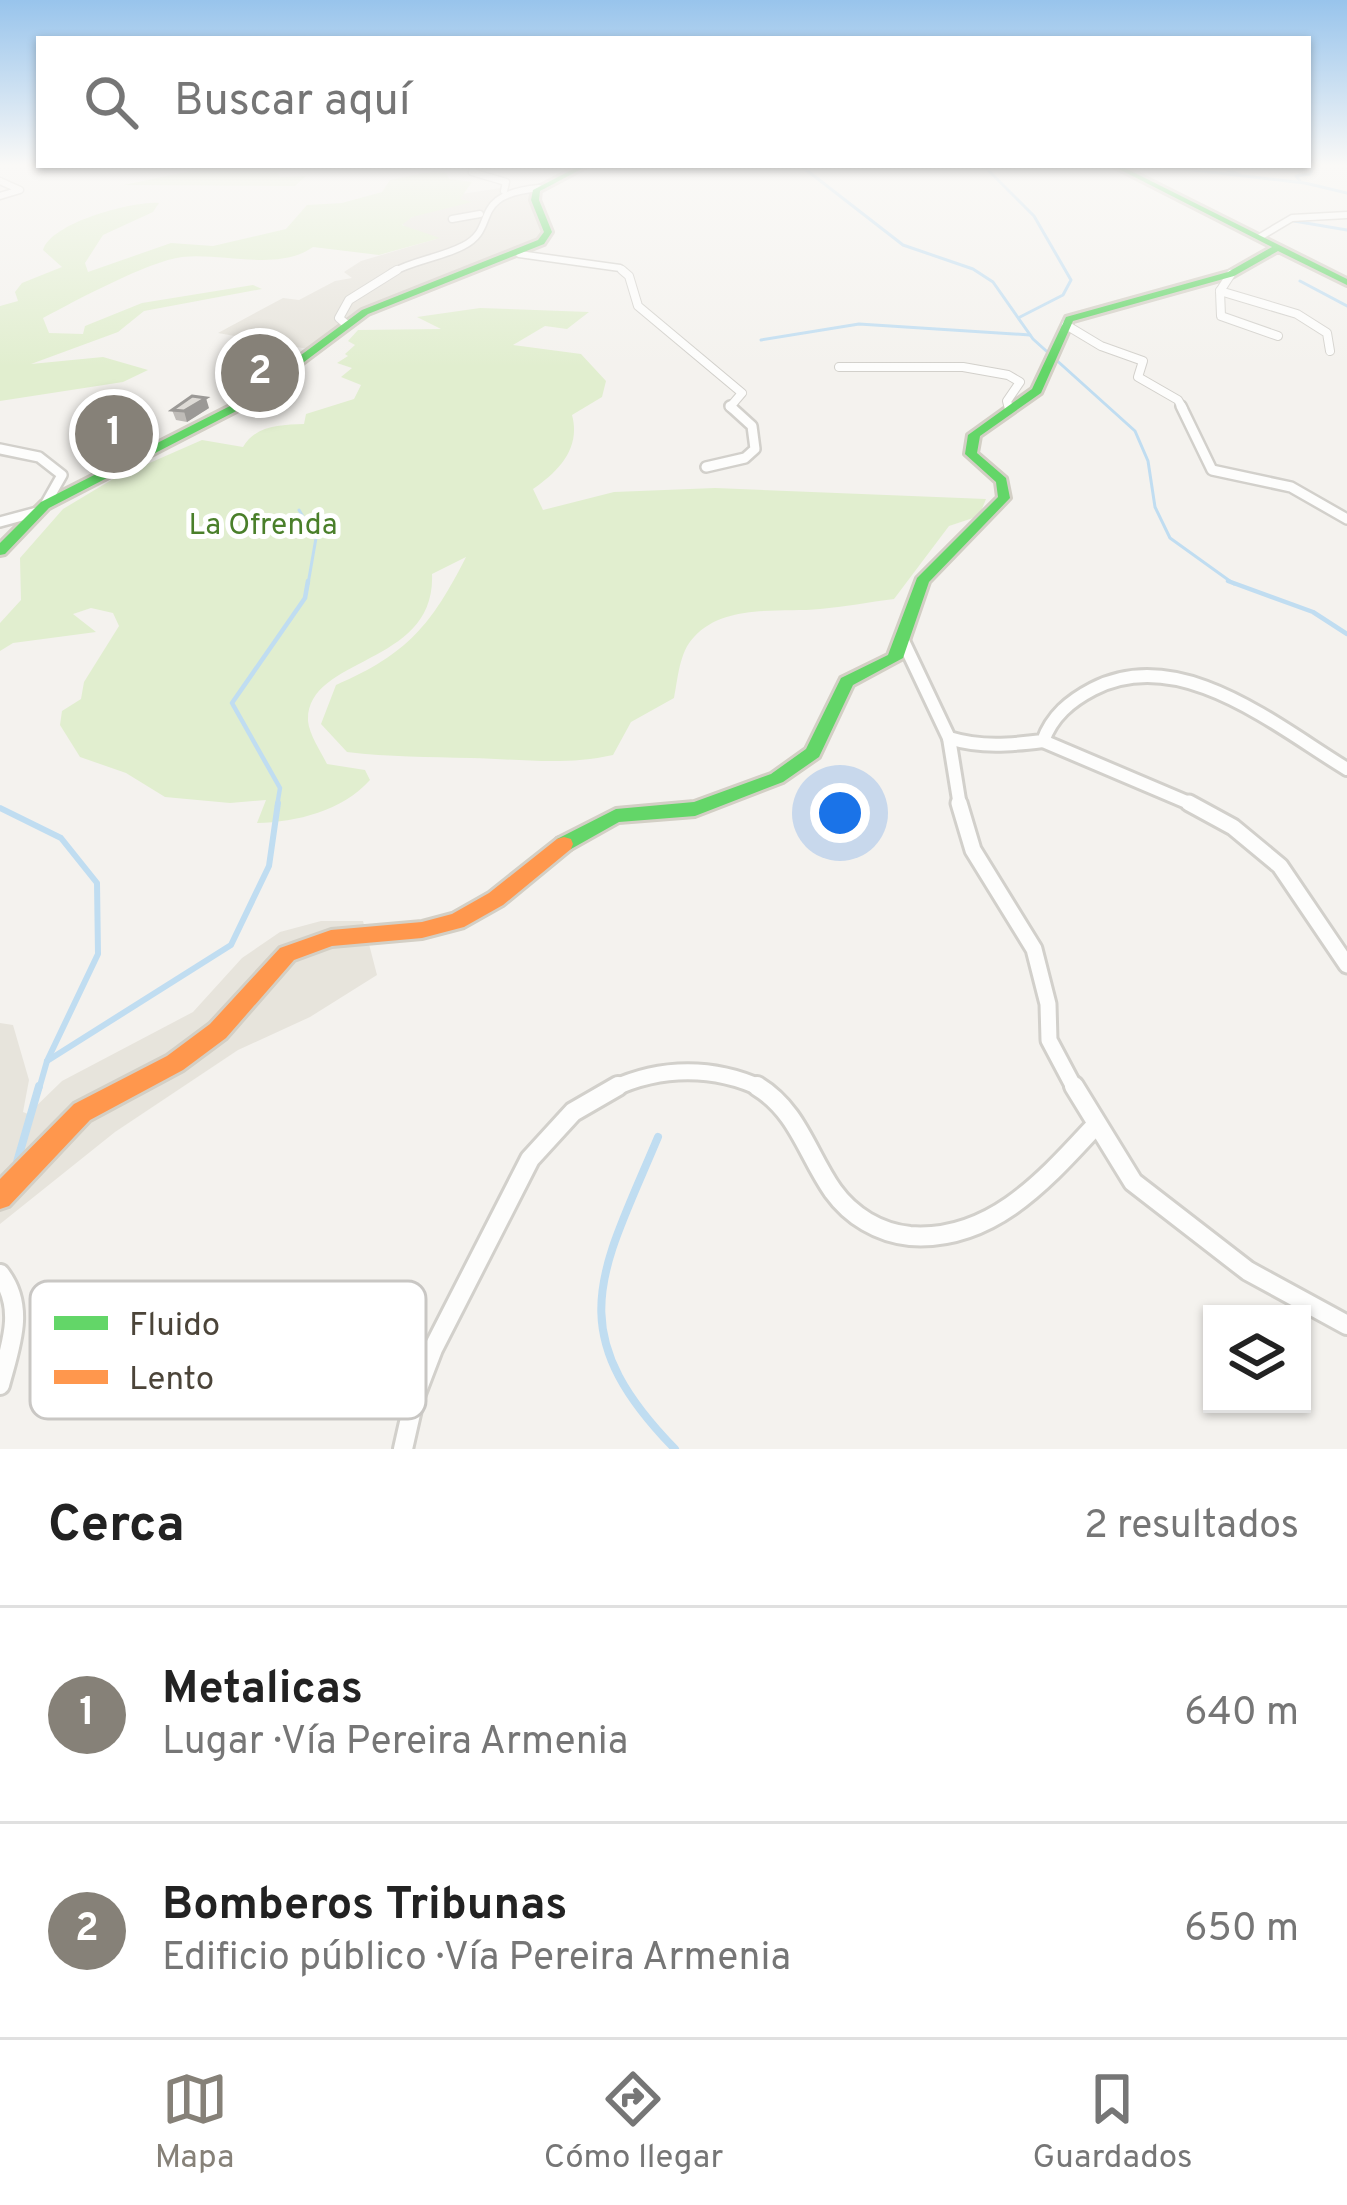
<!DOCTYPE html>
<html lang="es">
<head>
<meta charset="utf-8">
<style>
	body { margin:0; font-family:Overpass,sans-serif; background:#f6f6f6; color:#222 }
	.controls { position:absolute; right:36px; bottom:36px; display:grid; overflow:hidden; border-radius:0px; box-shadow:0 3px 9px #0004 }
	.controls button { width:108px; height:108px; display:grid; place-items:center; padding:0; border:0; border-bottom:3px solid #e0e0e0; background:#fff; color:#222; font:60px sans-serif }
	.you { position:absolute; left:840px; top:813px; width:42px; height:42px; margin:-30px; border:9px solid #fff; border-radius:50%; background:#1a73e8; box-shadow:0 0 0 18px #1a73e833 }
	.badge { display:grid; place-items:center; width:78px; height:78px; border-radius:50%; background:#868178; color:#fff; font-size:39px; font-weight:700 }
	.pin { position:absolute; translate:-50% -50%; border:6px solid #fff; box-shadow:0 3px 12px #0006 }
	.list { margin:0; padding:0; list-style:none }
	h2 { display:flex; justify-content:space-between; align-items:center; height:156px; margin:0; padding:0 48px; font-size:51px }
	h2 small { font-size:39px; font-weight:400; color:#767676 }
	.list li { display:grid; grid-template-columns:78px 1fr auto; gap:36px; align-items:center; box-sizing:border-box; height:216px; padding:0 48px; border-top:3px solid #e0e0e0 }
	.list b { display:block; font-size:45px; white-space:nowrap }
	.list p { margin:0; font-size:39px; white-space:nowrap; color:#767676 }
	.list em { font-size:39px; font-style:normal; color:#767676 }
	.icon { flex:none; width:66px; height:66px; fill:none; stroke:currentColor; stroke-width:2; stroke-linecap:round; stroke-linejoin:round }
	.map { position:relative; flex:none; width:1347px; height:1449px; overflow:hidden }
	.search { position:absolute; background:#fff; box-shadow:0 3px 9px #0004; left:36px; right:36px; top:36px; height:132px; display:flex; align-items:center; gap:30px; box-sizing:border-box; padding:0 42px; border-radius:0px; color:#767676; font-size:45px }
	.sheet { height:588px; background:#fff }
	nav { display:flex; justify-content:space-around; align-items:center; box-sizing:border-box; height:168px; border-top:3px solid #e0e0e0; background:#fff; font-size:33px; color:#767676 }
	nav a { display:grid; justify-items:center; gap:6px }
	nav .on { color:#868178 }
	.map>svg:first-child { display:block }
	.residential { fill:#e7e4dc }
	.green { fill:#e1eecf }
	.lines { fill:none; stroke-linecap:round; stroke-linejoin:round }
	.stream-far3 { stroke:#c0ddf1; stroke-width:3 }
	.stream-far2 { stroke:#c0ddf1; stroke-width:4.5 }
	.stream-far1 { stroke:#c0ddf1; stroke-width:6 }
	.stream { stroke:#c0ddf1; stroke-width:8 }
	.street-far5-casing { stroke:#d2d0cb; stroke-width:9 }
	.street-far4-casing { stroke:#d2d0cb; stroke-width:10 }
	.street-far3-casing { stroke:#d2d0cb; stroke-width:14 }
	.street-far2-casing { stroke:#d2d0cb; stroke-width:18 }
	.street-far1-casing { stroke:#d2d0cb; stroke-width:21 }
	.street-casing { stroke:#d2d0cb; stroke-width:24 }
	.fast-casing { stroke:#d3cfc5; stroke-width:6 }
	.slow-casing { stroke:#d3cfc5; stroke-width:6 }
	.street-far5 { stroke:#fdfdfc; stroke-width:6 }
	.street-far4 { stroke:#fdfdfc; stroke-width:8 }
	.street-far3 { stroke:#fdfdfc; stroke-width:9 }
	.street-far2 { stroke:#fdfdfc; stroke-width:12 }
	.street-far1 { stroke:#fdfdfc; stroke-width:15 }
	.street { stroke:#fdfdfc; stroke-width:18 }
	.fast { fill:#63d668; fill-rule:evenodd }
	.slow { fill:#ff974d; fill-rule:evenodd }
	.wall { fill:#bfbcb8 }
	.shaded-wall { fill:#9b9996 }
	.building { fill:#dedbd6; stroke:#9b9996; stroke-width:3 }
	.labels { text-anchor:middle; stroke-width:10; stroke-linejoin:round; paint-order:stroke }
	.far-park-label { font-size:30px; fill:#4a7f2a; stroke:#fff }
	.key { fill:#fff; stroke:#c9c7c4; stroke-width:3 }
	.key-label { font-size:33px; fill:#4b4439 }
</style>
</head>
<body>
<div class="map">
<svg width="1347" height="1449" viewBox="0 0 1347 1449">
	<rect width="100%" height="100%" fill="#f4f2ee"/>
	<!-- residential -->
	<g class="residential">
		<polygon points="501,188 500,194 533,191 530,200 543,234 536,243 387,298 352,315 308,349 218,333 283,298 299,300 335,281 352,278 344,272 361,261 436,239 406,229 402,223 448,196"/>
		<polygon points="321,921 363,921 377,975 310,1017 238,1050 115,1132 0,1224 0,1023 13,1025 29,1080 23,1112 28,1114 62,1081 193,1012 242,958 280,932"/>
	</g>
	<!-- green -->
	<g class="green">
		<polygon points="219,165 279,166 285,169 278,172 280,177 306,176 295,186 124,185"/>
		<path d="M434,171L446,172L449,179L472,182L460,199L472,202L412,217L402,225L440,238L379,255L313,247C279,272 221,252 182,257C149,261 75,301 43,318L49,333L83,334L85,326L142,303L253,285L262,289L144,311L118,332L31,364L103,357L148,370L123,382L0,401V306L18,301L15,292L22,283L62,267L43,250C52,222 134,201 159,203L153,212L103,235L85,263L88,272L171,243L213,246L286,229L307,205L342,203L382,192L390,180Z"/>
		<path d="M480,308L589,312L567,329L545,326L513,345L581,354L606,381L602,397L572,415C581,448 559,471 533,489L543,510L614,492L715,488L986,499L979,516L949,526L894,599C869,602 844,607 820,609C780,613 725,603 694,637C679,652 678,679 674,698L631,722L613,755C564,766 521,759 471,758C429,757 389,757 347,752L321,724L336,685C408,654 432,624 466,557L432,574C436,667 306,655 308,721C309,734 321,752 327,764L365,770L370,780C342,811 297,822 257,823L266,800L230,803L165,797L126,773L80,757L60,725L62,711L81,699L84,682L119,626L113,613L91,608L73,614L96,632L13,643L0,651V623L21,600L20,558L63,509L113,479L202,440L243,447C256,425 280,425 304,424L306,414L354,399L361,385L341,377L352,368L337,363L348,356L345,354L355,345L348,341L358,330L441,329L417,317Z"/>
	</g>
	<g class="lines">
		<!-- stream-far3 -->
		<g class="stream-far3">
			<polyline points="800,165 903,245 973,269 993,282 1033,339 1135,431 1148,461 1155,507 1170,538 1234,584"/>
			<polyline points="983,165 1034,216 1071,280 1063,295 1020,317"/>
			<polyline points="1124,165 1130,165"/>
			<polyline points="1150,165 1305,183 1347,193"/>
			<polyline points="1215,165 1240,175"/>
			<polyline points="1300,181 1296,176 1310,174 1315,164"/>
			<polyline points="1294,221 1347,230"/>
			<polyline points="1300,281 1347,306"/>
			<polyline points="761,340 859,324 1030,335"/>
			<polyline points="299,510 316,538 308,584"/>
		</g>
		<!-- stream-far2 -->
		<g class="stream-far2">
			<polyline points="1228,581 1313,612 1347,634"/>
			<polyline points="277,806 280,788 232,703 305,598 308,581"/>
		</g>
		<!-- stream-far1 -->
		<g class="stream-far1">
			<polyline points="0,808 61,838 97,883 98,954 47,1061 39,1089"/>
			<polyline points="47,1061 231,945 269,866 278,803"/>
		</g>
		<!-- stream -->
		<g class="stream">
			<path d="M658,1137C601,1273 559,1330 675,1449"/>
			<polyline points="17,1162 39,1086"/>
		</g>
		<!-- street-far5 casing -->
		<g class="street-far5-casing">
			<g id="street-far5">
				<polyline points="474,165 472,172 506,182 504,191"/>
				<polyline points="0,181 20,190 0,196"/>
				<polyline points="452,219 480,214"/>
				<polyline points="1260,237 1292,218 1347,215"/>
				<polyline points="519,254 620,268 625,273"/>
				<path d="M391,273C414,260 440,258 463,246C500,228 467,195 539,188"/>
			</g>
		</g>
		<!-- street-far4 casing -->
		<g class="street-far4-casing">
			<g id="street-far4">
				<polyline points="622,270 629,276 638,306 742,393 730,407 733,409"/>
				<polyline points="1231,274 1220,291 1297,314 1327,333 1330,351"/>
				<polyline points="1220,291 1221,316 1278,336"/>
				<polyline points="346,324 339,318 349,300 397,270"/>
				<polyline points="1066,325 1101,346 1143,361 1138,377 1178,400 1183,409"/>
				<polyline points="839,367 963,367 1008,375 1020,382 1007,401 1009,409"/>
			</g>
		</g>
		<!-- street-far3 casing -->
		<g class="street-far3-casing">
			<g id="street-far3">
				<polyline points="1181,406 1212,470 1291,487 1347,519"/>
				<polyline points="0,449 39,457 62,475 45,505"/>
				<polyline points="706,467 745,458 755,449 752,426 730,406"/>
				<polyline points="0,522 37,512"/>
			</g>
		</g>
		<!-- street-far2 casing -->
		<g class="street-far2-casing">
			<g id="street-far2">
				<path d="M904,643L949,738C981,748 1011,745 1043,741C1052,716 1070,701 1093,689C1180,644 1276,726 1347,769"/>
				<polyline points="949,738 960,806"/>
				<polyline points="1043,741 1196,806"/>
			</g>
		</g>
		<!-- street-far1 casing -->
		<g class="street-far1-casing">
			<g id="street-far1">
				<polyline points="959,803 973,850 1034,949 1048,1004 1049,1040 1075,1089"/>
				<polyline points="1189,803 1233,827 1280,866 1347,965"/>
				<path d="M612,1089C661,1066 715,1066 763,1089"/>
			</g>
		</g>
		<!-- street casing -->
		<g class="street-casing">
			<g id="street">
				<path d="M757,1086C798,1111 807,1154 833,1191C851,1216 879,1233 910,1236C991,1242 1045,1180 1095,1126"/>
				<polyline points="1074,1086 1133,1182 1248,1271 1347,1325"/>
				<path d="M0,1274C26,1308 10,1347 0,1385"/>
				<polyline points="403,1449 415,1396 433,1349 530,1159 573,1112 618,1086"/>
			</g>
		</g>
		<!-- fast casing -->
		<g class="fast-casing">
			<g id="fast">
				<polygon points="581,165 589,165 540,191 539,200 552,232 544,244 368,314 244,407 49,508 5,554 0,555 0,543 41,502 236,403 362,310 538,240 544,232 531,200 533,190"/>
				<polygon points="1111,165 1119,165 1347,279 1347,285 1278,251 1234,276 1073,321 1041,393 980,436 977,453 1006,478 1010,498 929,582 903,658 853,685 819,757 783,782 695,816 619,822 571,849 564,851 557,849 555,844 557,839 616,809 694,802 771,774 806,749 841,678 888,655 917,578 998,497 996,482 965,454 968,435 1032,389 1066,317 1228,272 1272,247"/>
			</g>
		</g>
		<!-- slow casing -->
		<g class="slow-casing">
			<polygon id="slow" points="564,837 571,839 573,844 571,849 503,905 464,927 422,938 332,946 294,960 226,1038 183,1070 90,1120 9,1206 0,1209 0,1179 74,1104 167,1056 210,1024 280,948 331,930 422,922 452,914 489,893 557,839"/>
		</g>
		<!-- street-far5 -->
		<use href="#street-far5" class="street-far5"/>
		<!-- street-far4 -->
		<use href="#street-far4" class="street-far4"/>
		<!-- street-far3 -->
		<use href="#street-far3" class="street-far3"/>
		<!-- street-far2 -->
		<use href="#street-far2" class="street-far2"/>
		<!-- street-far1 -->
		<use href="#street-far1" class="street-far1"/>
		<!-- street -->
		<use href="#street" class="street"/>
		<!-- fast -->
		<use href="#fast" class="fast"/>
		<!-- slow -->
		<use href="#slow" class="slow"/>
	</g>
	<!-- wall -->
	<polygon class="wall" points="209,408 187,422 176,420 172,410"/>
	<!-- shaded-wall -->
	<polygon class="shaded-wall" points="206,398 209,408 187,422 184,411"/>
	<!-- building -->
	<polygon class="building" points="192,396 206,398 184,411 172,410"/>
	<!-- sky -->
	<linearGradient id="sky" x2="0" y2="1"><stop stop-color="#98c4ec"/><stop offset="0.45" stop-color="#faf9f7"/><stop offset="1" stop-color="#faf9f7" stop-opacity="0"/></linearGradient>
	<rect width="1347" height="367" fill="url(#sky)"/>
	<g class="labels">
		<!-- far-park labels -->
		<g class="far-park-label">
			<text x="263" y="534">La Ofrenda</text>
		</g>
	</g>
	<!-- legend -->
	<rect x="30" y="1281" width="396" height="138" rx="18" class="key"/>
	<rect x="54" y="1316" width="54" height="14" fill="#63d668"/>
	<rect x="54" y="1370" width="54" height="14" fill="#ff974d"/>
	<g class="key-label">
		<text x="129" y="1335">Fluido</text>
		<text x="129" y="1389">Lento</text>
	</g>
</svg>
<div class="controls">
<button><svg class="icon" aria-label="layers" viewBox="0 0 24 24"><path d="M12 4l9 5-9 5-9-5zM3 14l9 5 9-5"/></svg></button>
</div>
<div class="you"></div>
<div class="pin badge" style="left:114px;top:434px">1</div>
<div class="pin badge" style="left:260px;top:373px">2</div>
<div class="search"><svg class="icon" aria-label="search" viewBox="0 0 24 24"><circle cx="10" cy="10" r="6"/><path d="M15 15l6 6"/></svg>Buscar aquí</div>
</div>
<section class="sheet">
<h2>Cerca<small>2 resultados</small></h2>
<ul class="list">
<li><span class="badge">1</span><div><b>Metalicas</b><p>Lugar · Vía Pereira Armenia</p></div><em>640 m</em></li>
<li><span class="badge">2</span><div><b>Bomberos Tribunas</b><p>Edificio público · Vía Pereira Armenia</p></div><em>650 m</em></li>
</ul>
</section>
<nav>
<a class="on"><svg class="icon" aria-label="map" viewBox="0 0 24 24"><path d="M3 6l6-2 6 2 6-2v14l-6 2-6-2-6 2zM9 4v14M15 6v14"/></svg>Mapa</a>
<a><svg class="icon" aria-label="directions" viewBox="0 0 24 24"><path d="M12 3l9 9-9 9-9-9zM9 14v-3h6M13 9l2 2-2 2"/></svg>Cómo llegar</a>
<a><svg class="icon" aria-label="saved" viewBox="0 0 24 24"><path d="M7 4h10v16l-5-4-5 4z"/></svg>Guardados</a>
</nav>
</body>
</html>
